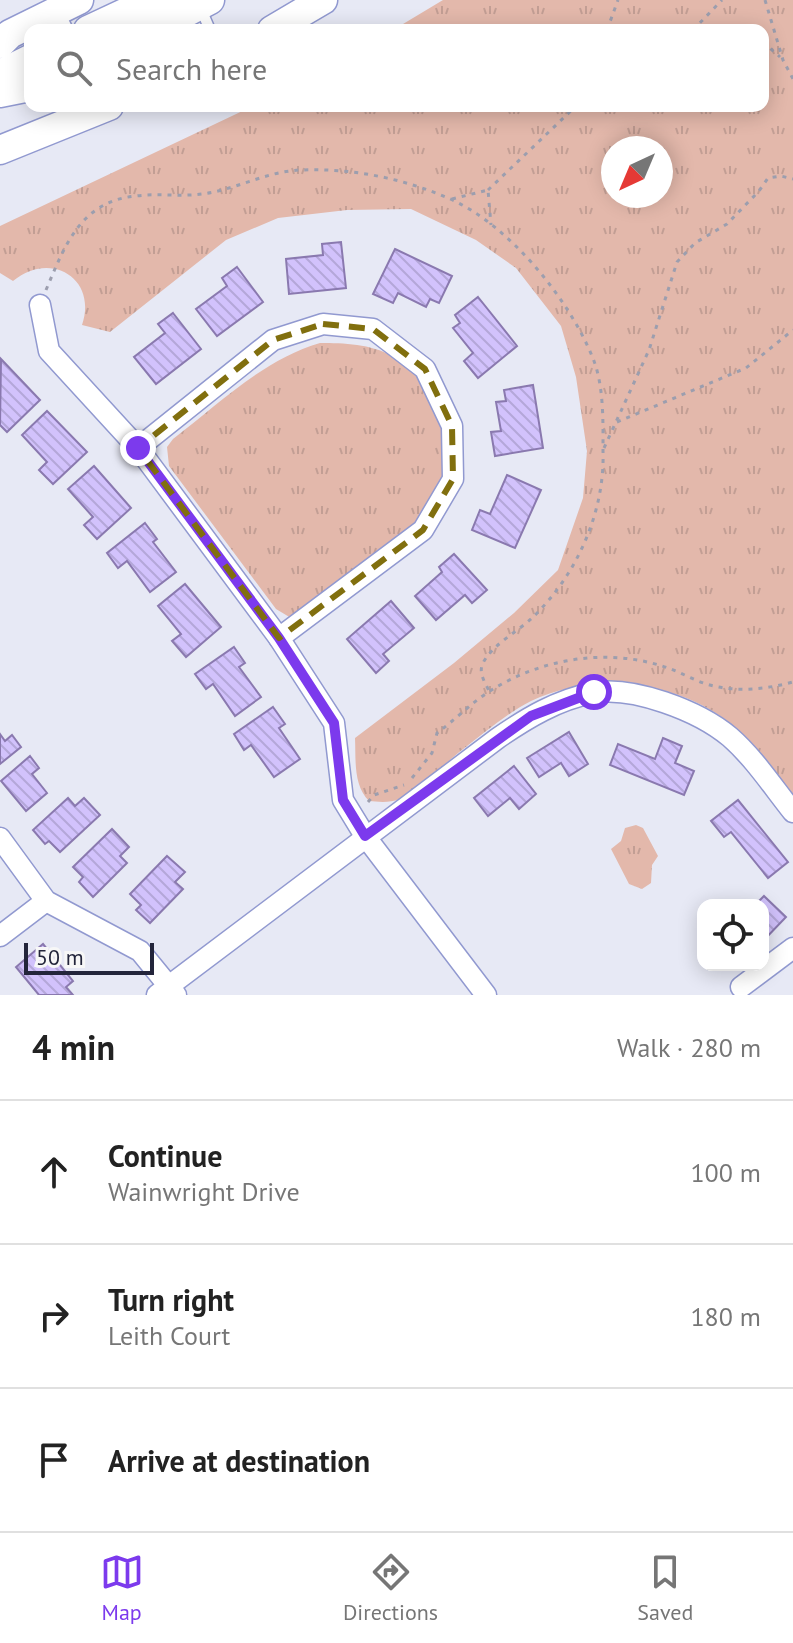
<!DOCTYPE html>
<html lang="en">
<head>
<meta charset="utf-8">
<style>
	body { margin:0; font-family:"PT Sans",sans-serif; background:#f2f2f2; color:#222 }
	.controls { position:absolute; right:24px; bottom:24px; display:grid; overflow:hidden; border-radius:16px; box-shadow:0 4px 20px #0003 }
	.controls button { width:72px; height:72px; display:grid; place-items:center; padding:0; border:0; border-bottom:2px solid #e0e0e0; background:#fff; color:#222; font:40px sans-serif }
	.compass { position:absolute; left:601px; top:136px; width:72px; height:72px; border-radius:50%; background:#fff; box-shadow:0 4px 20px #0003; rotate:224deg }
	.scale { position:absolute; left:24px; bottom:20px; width:130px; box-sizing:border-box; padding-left:8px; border:4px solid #23253b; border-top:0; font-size:22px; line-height:28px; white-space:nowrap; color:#23253b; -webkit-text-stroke:6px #f7f7f7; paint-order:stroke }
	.stop { position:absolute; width:24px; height:24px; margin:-18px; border:6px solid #7c3aed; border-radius:50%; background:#fff }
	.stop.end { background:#7c3aed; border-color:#fff; box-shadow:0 2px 8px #0008 }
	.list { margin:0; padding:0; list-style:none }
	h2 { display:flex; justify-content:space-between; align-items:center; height:104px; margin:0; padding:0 32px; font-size:34px }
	h2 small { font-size:26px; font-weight:400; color:#767676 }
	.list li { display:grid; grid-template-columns:52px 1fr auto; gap:24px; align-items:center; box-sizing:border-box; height:144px; padding:0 32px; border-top:2px solid #e0e0e0 }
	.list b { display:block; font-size:30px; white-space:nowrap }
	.list p { margin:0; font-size:26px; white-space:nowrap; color:#767676 }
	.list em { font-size:26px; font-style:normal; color:#767676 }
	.icon { flex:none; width:44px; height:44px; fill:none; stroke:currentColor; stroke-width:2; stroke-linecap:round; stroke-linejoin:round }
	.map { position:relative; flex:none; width:793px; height:995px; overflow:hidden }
	.search { position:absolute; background:#fff; box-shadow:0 4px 20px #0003; left:24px; right:24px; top:24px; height:88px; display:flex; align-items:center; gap:20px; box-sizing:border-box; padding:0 28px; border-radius:16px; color:#767676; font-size:30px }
	.sheet { height:536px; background:#fff }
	nav { display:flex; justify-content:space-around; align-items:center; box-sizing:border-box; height:112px; border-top:2px solid #e0e0e0; background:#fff; font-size:22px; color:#767676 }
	nav a { display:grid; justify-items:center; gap:4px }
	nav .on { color:#7c3aed }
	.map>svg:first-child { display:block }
	.park { fill:url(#park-tufts); fill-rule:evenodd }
	.building { fill:url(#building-back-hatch); stroke:#8a79af; stroke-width:2 }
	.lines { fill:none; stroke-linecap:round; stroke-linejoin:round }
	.lane-casing { stroke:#9199d0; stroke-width:13 }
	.street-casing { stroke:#9199d0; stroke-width:23 }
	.secondary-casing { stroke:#9199d0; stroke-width:31 }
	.path { stroke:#9c9eae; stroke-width:3; stroke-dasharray:4 6; stroke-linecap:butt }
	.lane { stroke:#fff; stroke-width:10 }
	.street { stroke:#fff; stroke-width:20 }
	.secondary { stroke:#fff; stroke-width:28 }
	.route { stroke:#7c3aed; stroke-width:10 }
	.marked { fill:none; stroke:#816f0e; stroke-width:6; stroke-dasharray:16 10; stroke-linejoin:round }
</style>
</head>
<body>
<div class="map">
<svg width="793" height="995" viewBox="0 0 793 995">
	<defs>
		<pattern id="park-tufts" width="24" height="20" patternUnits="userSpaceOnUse" patternTransform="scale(2)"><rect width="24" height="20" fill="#e3b8ab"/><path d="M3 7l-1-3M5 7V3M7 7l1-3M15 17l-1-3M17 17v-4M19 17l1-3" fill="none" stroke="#c29e94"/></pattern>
		<pattern id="building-back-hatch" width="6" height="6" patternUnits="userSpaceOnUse" patternTransform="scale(2)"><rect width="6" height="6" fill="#d2c2fc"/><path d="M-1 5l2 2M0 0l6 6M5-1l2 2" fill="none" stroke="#b4a7d9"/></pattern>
	</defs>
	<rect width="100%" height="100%" fill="#e7e9f5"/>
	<!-- park -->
	<g class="park">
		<path d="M443,0H793V795C776,772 759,749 738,730C685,681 595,670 531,701C506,714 484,733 462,750C444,764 418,790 399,799C391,803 378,802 369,801C353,785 356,760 355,738L454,663L514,613L558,570L583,498L587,451L576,377L561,326L516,268L476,240L411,209L347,210L278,218L226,240L110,332L82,325C98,278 50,250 13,281L0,273V226L253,106H763V30H393ZM613,148H661V196H613Z"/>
		<path d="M320,343C344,343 371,344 392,356C435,379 458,446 437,490C431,502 422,515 414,526C406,537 391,545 380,553C351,575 321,596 291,618L276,609L169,466L167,447L173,439C219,404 264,359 320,343Z"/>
		<polygon points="636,825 643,828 658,856 652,865 651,883 642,889 629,884 611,849 621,841 625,828"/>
	</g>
	<!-- building -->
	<g class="building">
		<polygon points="341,242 346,288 289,294 286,259 323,255 322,244"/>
		<polygon points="395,249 452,276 439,303 430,299 426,307 398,293 393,303 373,294"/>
		<polygon points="237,267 263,302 217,336 196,309 227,286 222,278"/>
		<polygon points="478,297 517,346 478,378 464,361 473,353 453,328 460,323 455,315"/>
		<polygon points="173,313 201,349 156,384 134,357 165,333 158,324"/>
		<polygon points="1,359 40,400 7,432 0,425"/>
		<polygon points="533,385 543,448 495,456 491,432 501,431 496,402 506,401 504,390"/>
		<polygon points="47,411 87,452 53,484 39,470 47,462 22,435"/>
		<polygon points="94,466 131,508 97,539 84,525 93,517 68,489"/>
		<polygon points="507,475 541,490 515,548 472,530 480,510 490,514"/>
		<polygon points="145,523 157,539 153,542 176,572 150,592 127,561 118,568 107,553"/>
		<polygon points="454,554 487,590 472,603 465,595 436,620 415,596 442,572 439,567"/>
		<polygon points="185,584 221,627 186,657 172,641 181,634 158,606"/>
		<polygon points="391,601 414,628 383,654 389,661 376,673 347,639"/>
		<polygon points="234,647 245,663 239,667 261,697 235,716 213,684 206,689 195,674"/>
		<polygon points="273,707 285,724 279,728 300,759 274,777 251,745 244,750 234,734"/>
		<polygon points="569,732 588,764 569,776 561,763 539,777 527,758"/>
		<polygon points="0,734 5,741 12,735 21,747 0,764"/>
		<polygon points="663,738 682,746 675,763 694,771 684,795 610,765 618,744 655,759"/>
		<polygon points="30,756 39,768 32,774 47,793 26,811 1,781"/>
		<polygon points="514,766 536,794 519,809 510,798 488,816 474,798"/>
		<polygon points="68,798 75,806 84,798 100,815 60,852 49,841 45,844 33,830"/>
		<polygon points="738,800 788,862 768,878 731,832 724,837 711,821"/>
		<polygon points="112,829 129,847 120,856 127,863 93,897 79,882 83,877 73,867"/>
		<polygon points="167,856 185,872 175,882 183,889 150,923 136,910 141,905 130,894"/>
		<polygon points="764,896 786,917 763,941 763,905 755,905"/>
		<polygon points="43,944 73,981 66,987 73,995 39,995 16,967"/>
	</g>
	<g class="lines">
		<!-- lane casing -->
		<g class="lane-casing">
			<g id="lane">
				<polyline points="201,9 210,30"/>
				<polyline points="59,12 68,30"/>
			</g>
		</g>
		<!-- street casing -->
		<g class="street-casing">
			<g id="street">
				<polyline points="40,305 49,351 138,448 279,638 334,723 343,800 365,836 486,995"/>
				<polyline points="138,448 273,340 323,324 373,329 425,369 452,426 453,479 423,530 279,638"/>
				<polyline points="0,838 46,901 140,951 176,995"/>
				<polyline points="0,936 46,901"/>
				<polyline points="741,987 793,948"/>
				<path d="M157,995L498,738C527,718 557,700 592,693C632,685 699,711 730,737C754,758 773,787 793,812"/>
			</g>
		</g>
		<!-- secondary casing -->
		<g class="secondary-casing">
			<g id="secondary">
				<polyline points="137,22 183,0"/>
				<polyline points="168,22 210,0"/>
				<polyline points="88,30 152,0"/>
				<polyline points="272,30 323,0"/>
				<polyline points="0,44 10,34 79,0"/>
				<polyline points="0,74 30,59"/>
				<polyline points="0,93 30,87"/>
				<polyline points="0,150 109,106"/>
			</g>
		</g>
		<!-- path -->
		<g class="path">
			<polyline points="765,0 783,60 793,79"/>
			<polyline points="607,30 618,0"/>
			<polyline points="693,30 722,0"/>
			<polyline points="700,30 712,28 733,30"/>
			<polyline points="763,42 780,57"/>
			<polyline points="488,190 576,106"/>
			<polyline points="452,199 488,190 491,225"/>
			<path d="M46,290C65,245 81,201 136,196C158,193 180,197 202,194C235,190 267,171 301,170C351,168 402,178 448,198C509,224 571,301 594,361C604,388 603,423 603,451C605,513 576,576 532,618C517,632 492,645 483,663C478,673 485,682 489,691"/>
			<polyline points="617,422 746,368 793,330"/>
			<polyline points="604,448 649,350 677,262 695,243 727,224 759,191 768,178 781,176 793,179"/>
			<path d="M412,778L432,753L437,733C455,720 471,703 490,691C542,658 609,647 668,668C683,673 698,683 714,686C740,692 767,689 793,682"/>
			<polyline points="368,802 374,795 404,785"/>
		</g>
		<!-- lane -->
		<use href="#lane" class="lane"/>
		<!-- street -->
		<use href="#street" class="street"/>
		<!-- secondary -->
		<use href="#secondary" class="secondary"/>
	</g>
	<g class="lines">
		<!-- route -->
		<polyline class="route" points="138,448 279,638 334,723 343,800 365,836 531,716 594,692"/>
	</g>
	<!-- marked area -->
	<path class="marked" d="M323,324L373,329L425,369L452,426L453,479L423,530L279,638L138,448L273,340Z"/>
</svg>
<div class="controls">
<button><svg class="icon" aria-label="locate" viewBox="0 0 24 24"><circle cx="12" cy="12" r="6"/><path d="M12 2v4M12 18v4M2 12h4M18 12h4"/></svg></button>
</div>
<svg class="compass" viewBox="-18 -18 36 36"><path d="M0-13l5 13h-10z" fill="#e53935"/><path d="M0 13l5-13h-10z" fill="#767676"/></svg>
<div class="scale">50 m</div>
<div class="stop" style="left:594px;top:692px"></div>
<div class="stop end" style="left:138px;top:448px"></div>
<div class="search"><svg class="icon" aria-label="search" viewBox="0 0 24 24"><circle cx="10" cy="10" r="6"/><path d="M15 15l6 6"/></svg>Search here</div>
</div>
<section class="sheet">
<h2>4 min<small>Walk · 280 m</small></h2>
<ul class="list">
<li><svg class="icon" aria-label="ahead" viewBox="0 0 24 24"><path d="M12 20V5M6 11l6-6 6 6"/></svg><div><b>Continue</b><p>Wainwright Drive</p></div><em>100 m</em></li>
<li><svg class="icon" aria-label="right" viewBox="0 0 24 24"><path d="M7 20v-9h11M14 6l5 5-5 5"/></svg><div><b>Turn right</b><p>Leith Court</p></div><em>180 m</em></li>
<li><svg class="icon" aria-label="arrive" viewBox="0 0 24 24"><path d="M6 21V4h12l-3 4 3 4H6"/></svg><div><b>Arrive at destination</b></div></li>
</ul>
</section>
<nav>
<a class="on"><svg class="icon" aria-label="map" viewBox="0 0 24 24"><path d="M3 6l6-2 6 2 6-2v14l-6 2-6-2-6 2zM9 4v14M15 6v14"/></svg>Map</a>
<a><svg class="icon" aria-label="directions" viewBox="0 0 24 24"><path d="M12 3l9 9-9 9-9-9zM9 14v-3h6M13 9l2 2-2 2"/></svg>Directions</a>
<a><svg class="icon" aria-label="saved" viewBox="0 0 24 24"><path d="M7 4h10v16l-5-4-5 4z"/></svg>Saved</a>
</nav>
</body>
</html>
